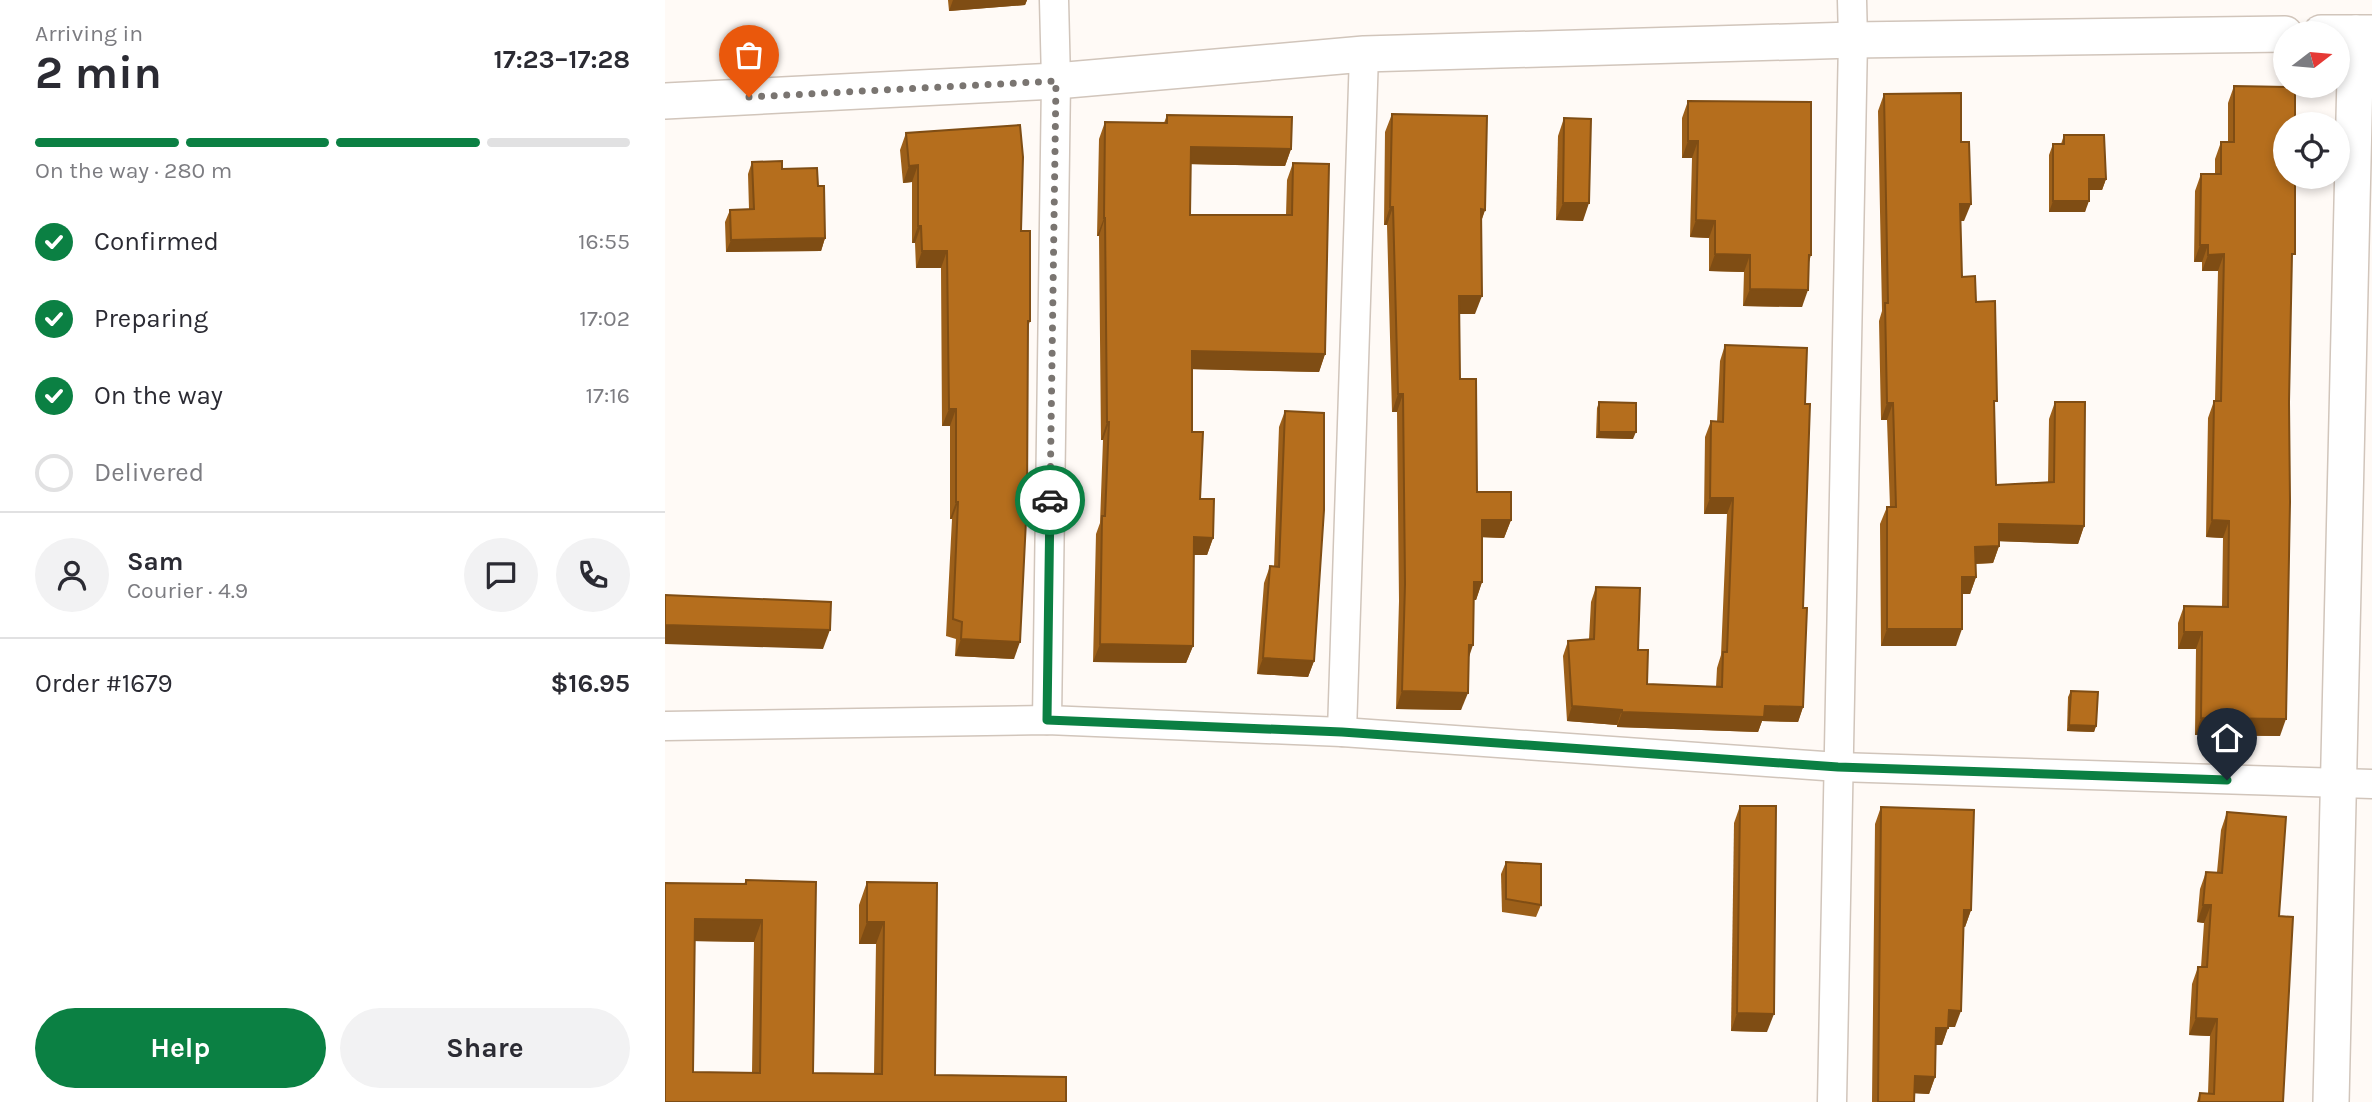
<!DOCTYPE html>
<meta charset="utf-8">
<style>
:root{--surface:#fff;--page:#f2f2f3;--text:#2b2b33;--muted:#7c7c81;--line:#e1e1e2;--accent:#0b8043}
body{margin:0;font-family:Karla,sans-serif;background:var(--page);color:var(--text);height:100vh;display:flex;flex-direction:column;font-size:26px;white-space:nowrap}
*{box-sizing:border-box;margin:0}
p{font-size:23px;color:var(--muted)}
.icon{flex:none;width:38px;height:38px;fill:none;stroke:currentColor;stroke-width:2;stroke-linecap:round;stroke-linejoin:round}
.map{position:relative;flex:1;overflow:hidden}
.side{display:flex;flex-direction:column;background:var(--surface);width:665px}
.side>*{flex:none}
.needle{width:46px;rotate:74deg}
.tools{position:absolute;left:1608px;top:21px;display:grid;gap:14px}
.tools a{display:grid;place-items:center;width:77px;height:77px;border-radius:50%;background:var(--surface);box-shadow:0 4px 10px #0003;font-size:35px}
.pin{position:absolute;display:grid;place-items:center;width:60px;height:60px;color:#fff;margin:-72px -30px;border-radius:50% 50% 50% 0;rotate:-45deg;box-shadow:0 0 7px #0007}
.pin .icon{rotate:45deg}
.courier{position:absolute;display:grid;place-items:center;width:70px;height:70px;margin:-35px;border:5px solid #0b8043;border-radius:50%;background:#fff;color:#222;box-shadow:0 2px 9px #0007}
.head em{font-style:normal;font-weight:700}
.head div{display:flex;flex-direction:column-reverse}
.head{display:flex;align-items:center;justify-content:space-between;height:119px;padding:0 35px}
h1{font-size:46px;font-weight:700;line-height:52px}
.bar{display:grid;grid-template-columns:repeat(4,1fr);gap:10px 7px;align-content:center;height:84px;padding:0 35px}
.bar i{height:9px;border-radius:5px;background:var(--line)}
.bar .selected{background:var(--accent)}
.bar p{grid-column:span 4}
.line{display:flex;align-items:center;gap:18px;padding:0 35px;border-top:2px solid var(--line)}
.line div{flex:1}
.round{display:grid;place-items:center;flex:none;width:74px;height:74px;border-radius:37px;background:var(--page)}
ol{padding:0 35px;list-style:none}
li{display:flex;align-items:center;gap:21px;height:77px}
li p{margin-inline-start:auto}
li .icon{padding:7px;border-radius:50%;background:var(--accent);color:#fff;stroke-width:4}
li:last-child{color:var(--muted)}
li i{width:38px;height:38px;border:4px solid var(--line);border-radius:50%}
.primary-button{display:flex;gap:14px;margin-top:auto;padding:14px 35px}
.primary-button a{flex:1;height:80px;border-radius:42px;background:var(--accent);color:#fff;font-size:28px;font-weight:700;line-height:80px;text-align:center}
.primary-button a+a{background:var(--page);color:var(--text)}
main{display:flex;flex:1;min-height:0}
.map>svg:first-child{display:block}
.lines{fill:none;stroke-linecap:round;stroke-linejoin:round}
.minor-casing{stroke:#d1c5bb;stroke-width:31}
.tertiary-casing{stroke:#d1c5bb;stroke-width:38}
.minor{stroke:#fff;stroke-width:28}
.tertiary{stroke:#fff;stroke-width:35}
.wall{fill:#9c5f19;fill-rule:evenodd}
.shaded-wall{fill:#7f4d14}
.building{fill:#b56e1d;stroke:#7f4d14;stroke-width:2;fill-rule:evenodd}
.done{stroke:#7a7571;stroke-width:7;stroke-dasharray:0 12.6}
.route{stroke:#0b8043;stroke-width:9}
</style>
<main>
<section class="side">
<div class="head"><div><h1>2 min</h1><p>Arriving in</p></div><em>17:23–17:28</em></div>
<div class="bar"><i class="selected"></i><i class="selected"></i><i class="selected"></i><i></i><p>On the way · 280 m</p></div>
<ol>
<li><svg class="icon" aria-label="check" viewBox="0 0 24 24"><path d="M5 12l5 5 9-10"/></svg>Confirmed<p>16:55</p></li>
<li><svg class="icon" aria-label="check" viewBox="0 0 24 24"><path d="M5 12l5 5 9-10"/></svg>Preparing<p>17:02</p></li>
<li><svg class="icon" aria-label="check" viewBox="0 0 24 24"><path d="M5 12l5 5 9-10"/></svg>On the way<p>17:16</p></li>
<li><i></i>Delivered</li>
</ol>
<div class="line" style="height:126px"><a class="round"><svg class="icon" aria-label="person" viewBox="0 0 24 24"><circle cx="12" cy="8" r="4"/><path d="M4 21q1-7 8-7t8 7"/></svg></a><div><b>Sam</b><p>Courier · 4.9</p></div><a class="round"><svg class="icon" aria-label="chat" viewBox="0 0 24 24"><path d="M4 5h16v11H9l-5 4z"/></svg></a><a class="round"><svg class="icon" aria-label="phone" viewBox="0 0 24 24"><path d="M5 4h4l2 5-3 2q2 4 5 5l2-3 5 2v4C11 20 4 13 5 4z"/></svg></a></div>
<div class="line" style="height:91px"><div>Order #1679</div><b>$16.95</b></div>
<div class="primary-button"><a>Help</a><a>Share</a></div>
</section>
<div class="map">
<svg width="1707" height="1102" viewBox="0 0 1707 1102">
<rect width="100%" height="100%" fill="#fffaf6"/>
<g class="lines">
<defs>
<g id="minor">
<polyline points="382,720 391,81 389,0"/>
<polyline points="0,726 382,720 677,732 1173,767 1707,784"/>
<polyline points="677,732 699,54"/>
<polyline points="1167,1102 1188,40 1187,0"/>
</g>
<g id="tertiary">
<polyline points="1656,33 1707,33"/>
<polyline points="0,101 391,81 699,54 1188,40 1620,34"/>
<polyline points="1666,1102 1691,33"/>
</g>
</defs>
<use href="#minor" class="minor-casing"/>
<use href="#tertiary" class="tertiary-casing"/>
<use href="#minor" class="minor"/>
<use href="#tertiary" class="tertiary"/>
</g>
<g class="wall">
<polygon points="283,0 362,0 360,5 284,11"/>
<polygon points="1569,86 1627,262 1615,736 1530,735 1531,649 1513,649 1513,623 1519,606 1557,607 1558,538 1541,537 1543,418 1549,401 1550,401 1553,271 1537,271 1537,262 1529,262 1530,191 1536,174 1550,174 1550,159 1556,142 1563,142 1563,103"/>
<polygon points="1219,94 1296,142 1299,221 1295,221 1297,277 1311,302 1329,409 1331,485 1383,483 1384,419 1390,402 1419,526 1413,544 1334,541 1334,546 1328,563 1311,564 1311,577 1305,594 1297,594 1291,646 1216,646 1215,524 1222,507 1225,507 1222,420 1216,420 1214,321 1217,311 1213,111"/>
<polygon points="1023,101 1146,255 1144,262 1137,307 1078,306 1079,272 1044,271 1044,238 1025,237 1027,158 1017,158 1017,118"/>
<polygon points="727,114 820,210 816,222 810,314 794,314 795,379 812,492 846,520 839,538 817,537 817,582 811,600 809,600 803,659 796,710 731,709 734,601 732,412 727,412 722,225 719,225 720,132"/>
<polygon points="502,115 626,149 620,166 525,164 525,215 621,215 622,180 628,163 660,354 654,372 527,369 527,432 535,499 548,538 542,555 529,555 528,646 521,663 428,662 431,534 435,523 438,440 436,440 434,236 432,236 434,139 440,122 499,123"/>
<polygon points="899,118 918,221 891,220 893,136"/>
<polygon points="241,133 356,231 365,321 363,327 349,659 290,656 291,639 281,636 287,519 285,519 285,426 277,426 276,268 251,268 250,243 247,243 247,182 238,183 235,150"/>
<polygon points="1399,135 1441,179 1437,190 1424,190 1420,212 1384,212 1384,155 1388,144 1396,144"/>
<polygon points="87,162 117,169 153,186 160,238 156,251 61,252 60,222 65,210 84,209 83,174"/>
<polygon points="1060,345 1140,404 1138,707 1133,722 1097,721 1093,732 952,727 952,725 902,721 898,656 903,641 924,639 926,602 931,587 973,650 982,684 1051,687 1052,668 1056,655 1062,514 1039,514 1040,437 1046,421 1052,422 1055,361"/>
<polygon points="934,402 968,439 931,438 932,408"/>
<polygon points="620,411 649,661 643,677 592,674 599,583 605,566 609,567 614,427"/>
<polygon points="1406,691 1431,726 1429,732 1402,731 1403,697"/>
<polygon points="1075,806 1102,1032 1066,1031 1069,823"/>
<polygon points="1216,807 1306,910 1300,927 1299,927 1290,1027 1283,1027 1277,1045 1271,1045 1270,1077 1264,1094 1249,1093 1249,1102 1207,1102 1210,824"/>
<polygon points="1562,812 1614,916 1618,1102 1532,1102 1535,1093 1543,1093 1545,1036 1524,1035 1527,984 1533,967 1536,967 1539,923 1532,922 1535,889 1541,872 1552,872 1556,830"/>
<polygon points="841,862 876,905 871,917 837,912 836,874"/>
<path d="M81,880L151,882L148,1073L209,1074L211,944H194V905L202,882L272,883L270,1075L0,1102V883L79,884ZM30,941L89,942L87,1073L28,1072Z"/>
</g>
<g class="shaded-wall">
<polygon points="288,0 362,0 360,5 284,11"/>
<polygon points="1023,141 1033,141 1027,158 1017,158"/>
<polygon points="526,147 626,149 620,166 519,164"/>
<polygon points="253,165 247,182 238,183 244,166"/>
<polygon points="1424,179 1441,179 1437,190 1420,190"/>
<polygon points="1388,201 1424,201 1420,212 1384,212"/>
<polygon points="898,203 924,203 918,221 891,220"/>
<polygon points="1295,204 1306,204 1299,221 1289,221"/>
<polygon points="725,207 728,207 722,225 719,225"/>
<polygon points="816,209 820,210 814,227"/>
<polygon points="439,218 440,218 434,236 432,236"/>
<polygon points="1031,220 1050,221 1044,238 1025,237"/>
<polygon points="253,226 256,226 250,243 247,243"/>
<polygon points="160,238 156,251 61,252 66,240"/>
<polygon points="1535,245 1543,245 1537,262 1529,262"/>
<polygon points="257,251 282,251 276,268 251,268"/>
<polygon points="1050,254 1085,255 1079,272 1044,271"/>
<polygon points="1559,254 1553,271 1537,271 1543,255"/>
<polygon points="1085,289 1143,290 1137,307 1078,306"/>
<polygon points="794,296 817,296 810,314 787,314"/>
<polygon points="527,351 660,354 654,372 521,369"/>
<polygon points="733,394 738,394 732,412 727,412"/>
<polygon points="1222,403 1228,403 1222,420 1216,420"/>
<polygon points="284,409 291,409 285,426 277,426"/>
<polygon points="442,422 444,422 438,440 436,440"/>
<polygon points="934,432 971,432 968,439 931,438"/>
<polygon points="1045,498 1068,498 1062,514 1039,514"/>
<polygon points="291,502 293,502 287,519 285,519"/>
<polygon points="817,520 846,520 839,538 811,537"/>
<polygon points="1547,520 1564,521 1558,538 1541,537"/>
<polygon points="1334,524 1419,526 1413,544 1328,541"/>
<polygon points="529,537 548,538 542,555 523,555"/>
<polygon points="1334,546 1328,563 1304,564 1310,547"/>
<polygon points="1297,577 1311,577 1305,594 1291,594"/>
<polygon points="809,582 817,582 811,600 803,600"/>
<polygon points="0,625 165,630 158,649 0,644"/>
<polygon points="1222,629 1297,629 1291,646 1216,646"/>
<polygon points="1519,632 1537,632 1531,649 1513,649"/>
<polygon points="296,639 355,642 349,659 290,656"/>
<polygon points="435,644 528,646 521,663 428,662"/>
<polygon points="804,645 808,645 802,663"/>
<polygon points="598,658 649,661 643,677 592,674"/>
<polygon points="737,691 803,693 796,710 731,709"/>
<polygon points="907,706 957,710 952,725 902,721"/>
<polygon points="1100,706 1138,707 1133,722 1097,721 1093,732 952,727 957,712"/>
<polygon points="1536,718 1621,719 1615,736 1530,735"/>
<polygon points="1404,725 1431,726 1429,732 1402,731"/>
<polygon points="1538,905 1546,905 1539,923 1532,922"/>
<polygon points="1299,910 1306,910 1300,927 1293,927"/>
<polygon points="30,919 97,920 89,942 22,941"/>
<polygon points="202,922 219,922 211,944 194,944"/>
<polygon points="1284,1010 1296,1011 1290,1027 1278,1027"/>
<polygon points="1072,1013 1109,1014 1102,1032 1066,1031"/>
<polygon points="1531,1018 1552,1019 1545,1036 1524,1035"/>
<polygon points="1271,1028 1283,1028 1277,1045 1265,1045"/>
<polygon points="1250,1076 1270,1077 1264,1094 1244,1093"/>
</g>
<g class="building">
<polygon points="1569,86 1630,87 1630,124 1620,124 1620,177 1630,177 1630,254 1627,254 1624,402 1625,502 1621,719 1536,718 1537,632 1519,632 1519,606 1563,607 1564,521 1547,520 1549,401 1556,401 1559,254 1543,255 1543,245 1535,245 1536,174 1556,174 1556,142 1569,142"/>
<polygon points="1296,93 1296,142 1304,142 1306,204 1295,204 1297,277 1310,276 1311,302 1330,301 1332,401 1329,401 1331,485 1389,482 1390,402 1420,402 1419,526 1334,524 1334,546 1310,547 1311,577 1297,577 1297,629 1222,629 1222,507 1231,507 1228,403 1222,403 1220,303 1223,303 1219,94"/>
<polygon points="1023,101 1146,102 1146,255 1144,255 1143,290 1085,289 1085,255 1050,254 1050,221 1031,220 1033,141 1023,141"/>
<polygon points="727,114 822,116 820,210 816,209 817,296 794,296 795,379 811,379 812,492 846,492 846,520 817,520 817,582 809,582 808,645 804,645 803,693 737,691 740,584 738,394 733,394 728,207 725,207"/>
<polygon points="502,115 627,117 626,149 526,147 525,215 627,215 628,163 664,164 660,354 527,351 527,432 538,432 535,499 549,499 548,538 529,537 528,646 435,644 437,516 440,516 444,422 442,422 440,218 439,218 440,122 502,123"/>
<polygon points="899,118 926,119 924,203 898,203"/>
<polygon points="355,125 358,157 356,231 365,231 365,321 363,321 362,500 355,642 296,639 297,622 288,619 293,502 291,502 291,409 284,409 282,251 257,251 256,226 253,226 253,165 244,166 241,133"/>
<polygon points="1399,135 1439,135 1441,179 1424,179 1424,201 1388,201 1388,144 1399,144"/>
<polygon points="117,161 117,169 152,168 153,186 159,186 160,238 66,240 65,210 89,209 87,162"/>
<polygon points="1060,345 1142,348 1140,404 1145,404 1138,608 1142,608 1138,707 1100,706 1099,717 957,712 957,710 907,706 903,641 929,639 931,587 975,588 973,650 983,650 982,684 1057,687 1058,652 1062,652 1068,498 1045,498 1046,421 1058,422"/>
<polygon points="934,402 971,403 971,432 934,432"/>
<polygon points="620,411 659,413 659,510 649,661 598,658 605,566 614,567"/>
<polygon points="0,595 166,602 165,630 0,625"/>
<polygon points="1406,691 1433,692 1431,726 1404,725"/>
<polygon points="1075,806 1111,806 1109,1014 1072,1013"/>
<polygon points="1216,807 1309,810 1306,910 1299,910 1296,1011 1284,1010 1283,1028 1271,1028 1270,1077 1250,1076 1249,1102 1213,1102"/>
<polygon points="1562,812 1621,817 1614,916 1628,917 1618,1102 1534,1102 1535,1093 1549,1094 1552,1019 1531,1018 1533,967 1542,967 1546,905 1538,905 1541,872 1557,873"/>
<polygon points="841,862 876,864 876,905 841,899"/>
<path d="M81,880L151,882L148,1073L217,1074L219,922H202V882L272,883L270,1075L401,1077V1102H0V883L81,884ZM30,919L97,920L95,1073L28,1072Z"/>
</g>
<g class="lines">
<polyline class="done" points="84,97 391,81 385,500"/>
<polyline class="route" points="385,500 382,720 677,732 1173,767 1562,780"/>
</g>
</svg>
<div class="tools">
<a><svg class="needle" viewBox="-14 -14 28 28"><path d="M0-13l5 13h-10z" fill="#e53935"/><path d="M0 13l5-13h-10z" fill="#7c7c81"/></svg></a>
<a><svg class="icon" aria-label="locate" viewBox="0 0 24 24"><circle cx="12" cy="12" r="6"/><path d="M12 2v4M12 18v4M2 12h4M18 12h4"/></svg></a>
</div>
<div class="pin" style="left:84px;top:97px;background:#ea580c"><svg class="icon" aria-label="bag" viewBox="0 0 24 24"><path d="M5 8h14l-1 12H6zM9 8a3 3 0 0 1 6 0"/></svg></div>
<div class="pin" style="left:1562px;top:780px;background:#1f2937"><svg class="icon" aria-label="home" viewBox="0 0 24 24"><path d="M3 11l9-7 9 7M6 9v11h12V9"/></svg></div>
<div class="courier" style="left:385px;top:500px"><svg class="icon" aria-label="car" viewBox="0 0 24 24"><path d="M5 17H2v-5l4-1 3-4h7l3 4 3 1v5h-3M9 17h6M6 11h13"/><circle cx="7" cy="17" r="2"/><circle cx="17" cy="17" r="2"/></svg></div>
</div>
</main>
